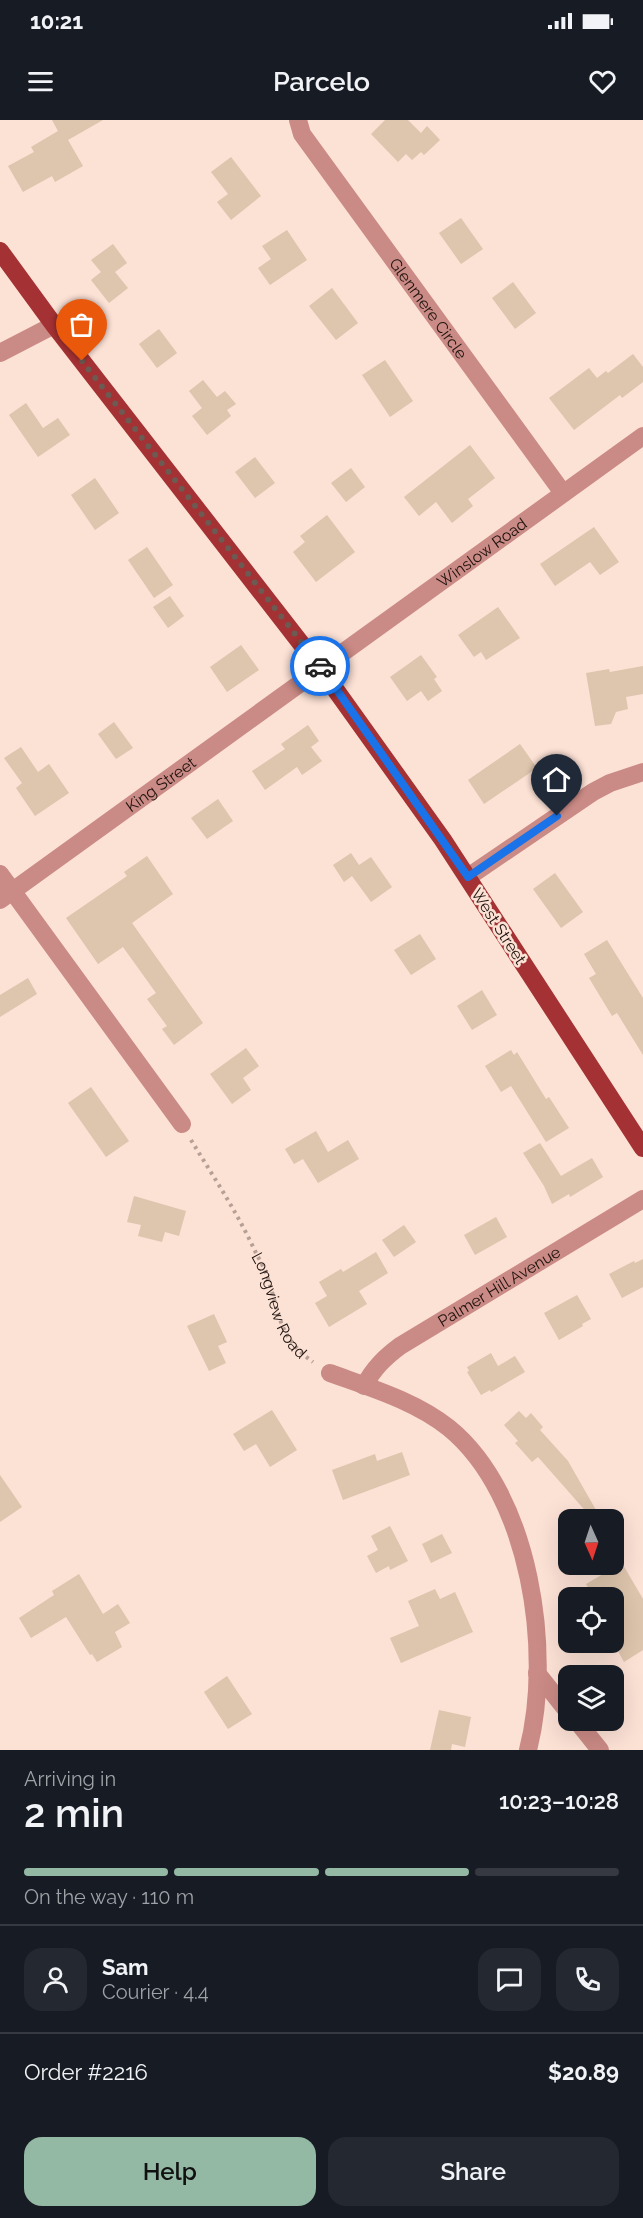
<!DOCTYPE html>
<meta charset="utf-8">
<style>
:root{--surface:#171b24;--page:#242831;--text:#f1f3f6;--muted:#9ea1a6;--line:#363941;--accent:#93b8a3}
body{margin:0;font-family:Raleway,sans-serif;background:var(--page);color:var(--text);height:100vh;display:flex;flex-direction:column;font-size:22px;white-space:nowrap}
*{box-sizing:border-box;margin:0}
p{font-size:20px;color:var(--muted)}
.icon{flex:none;width:33px;height:33px;fill:none;stroke:currentColor;stroke-width:2;stroke-linecap:round;stroke-linejoin:round}
.map{position:relative;height:1630px;overflow:hidden}
.drawer{display:flex;flex-direction:column;background:var(--surface);flex:1}
.drawer>*{flex:none}
.needle{width:39px;rotate:177deg}
.controls{position:absolute;left:558px;top:1389px;display:grid;gap:12px}
.controls a{display:grid;place-items:center;width:66px;height:66px;border-radius:12px;background:var(--surface);box-shadow:0 6px 24px #0002;font-size:30px}
.pin{position:absolute;display:grid;place-items:center;width:51px;height:51px;color:#fff;margin:-62px -26px;border-radius:50% 50% 50% 0;rotate:-45deg;box-shadow:0 0 6px #0007}
.pin .icon{rotate:45deg}
.courier{position:absolute;display:grid;place-items:center;width:60px;height:60px;margin:-30px;border:4px solid #1a73e8;border-radius:50%;background:#fff;color:#222;box-shadow:0 2px 8px #0007}
.headline em{font-style:normal;font-weight:600}
.headline div{display:flex;flex-direction:column-reverse}
.headline{display:flex;align-items:center;justify-content:space-between;height:102px;padding:0 24px}
h1{font-size:39px;font-weight:600;line-height:45px}
.bar{display:grid;grid-template-columns:repeat(4,1fr);gap:9px 6px;align-content:center;height:72px;padding:0 24px}
.bar i{height:8px;border-radius:4px;background:var(--line)}
.bar .on{background:var(--accent)}
.bar p{grid-column:span 4}
.line{display:flex;align-items:center;gap:15px;padding:0 24px;border-top:2px solid var(--line)}
.line div{flex:1}
.round{display:grid;place-items:center;flex:none;width:63px;height:63px;border-radius:18px;background:var(--page)}
.cta{display:flex;gap:12px;margin-top:auto;padding:12px 24px}
.cta a{flex:1;height:69px;border-radius:18px;background:var(--accent);color:#111;font-size:24px;font-weight:600;line-height:69px;text-align:center}
.cta a+a{background:var(--page);color:var(--text)}
.status{display:flex;justify-content:space-between;align-items:center;height:42px;padding:0 30px;background:var(--surface);direction:ltr}
.status svg{height:16px;fill:currentColor}
header{display:flex;justify-content:space-between;align-items:center;height:78px;padding:0 24px;background:var(--surface);font-size:27px;font-weight:600}
.map>svg:first-child{display:block}
.building{fill:#dec5ad}
.lines{fill:none;stroke-linecap:round;stroke-linejoin:round}
.path{stroke:#b6a096;stroke-width:4;stroke-dasharray:3 4.5;stroke-linecap:butt}
.minor{stroke:#ca8a85;stroke-width:18}
.major{stroke:#a43133;stroke-width:18}
.done{stroke:#6c5a53;stroke-width:6;stroke-dasharray:0 10.8}
.route{stroke:#1a73e8;stroke-width:8}
.labels{text-anchor:middle;stroke-width:5;stroke-linejoin:round;paint-order:stroke}
.street-label{font-size:16px;fill:#1e120d;stroke:#fce1d5}
</style>
<div class="status"><b>10:21</b><svg viewBox="0 0 49 12"><path d="M0 12V9h3v3zM5 12V6h3v6zM10 12V3h3v9zM15 12V0h3v12zM26 1h20v11H26zM47 4h2v5h-2z"/></svg></div>
<header><svg class="icon" aria-label="menu" viewBox="0 0 24 24"><path d="M4 6h16M4 12h16M4 18h16"/></svg>Parcelo<svg class="icon" aria-label="heart" viewBox="0 0 24 24"><path d="M12 20l-8-8c-3-5 5-10 8-4 3-6 11-1 8 4z"/></svg></header>
<div class="map">
<svg width="643" height="1630" viewBox="0 0 643 1630">
<rect width="100%" height="100%" fill="#fce1d5"/>
<g class="building">
<polygon points="52,0 103,0 68,20 83,46 55,62 52,56 23,72 8,46 34,32 31,27 58,11"/>
<polygon points="385,0 408,0 421,13 427,6 440,20 424,35 421,32 412,40 406,34 398,42 371,14"/>
<polygon points="231,37 261,76 231,100 217,82 228,74 211,52"/>
<polygon points="461,98 483,129 461,144 439,113"/>
<polygon points="287,110 307,140 270,165 258,148 271,139 262,126"/>
<polygon points="113,124 127,143 115,152 128,168 109,183 91,160 101,152 91,140"/>
<polygon points="513,162 536,193 515,209 492,178"/>
<polygon points="332,168 358,203 336,220 309,186"/>
<polygon points="159,209 177,233 157,248 139,224"/>
<polygon points="633,234 643,247 643,262 622,278 620,275 574,310 549,278 589,248 597,258 606,251 608,253"/>
<polygon points="385,240 413,281 390,297 362,255"/>
<polygon points="203,260 217,277 225,271 236,284 227,290 231,296 207,315 192,296 202,288 189,271"/>
<polygon points="26,283 43,308 58,298 70,315 38,337 9,295"/>
<polygon points="470,325 495,358 468,379 473,386 452,403 436,382 419,396 404,377"/>
<polygon points="255,337 275,363 255,378 235,352"/>
<polygon points="351,348 365,367 346,382 331,363"/>
<polygon points="95,358 119,393 95,410 71,375"/>
<polygon points="327,395 355,432 316,462 293,432 305,422 300,416"/>
<polygon points="594,407 619,442 600,455 590,442 555,466 540,444"/>
<polygon points="147,427 173,465 154,478 128,440"/>
<polygon points="170,476 184,496 168,508 153,487"/>
<polygon points="498,487 520,518 486,540 481,532 474,537 458,515"/>
<polygon points="241,525 259,550 227,572 210,547"/>
<polygon points="421,535 437,557 434,559 442,571 428,581 421,571 407,581 390,557"/>
<polygon points="643,546 643,574 626,577 628,589 616,592 611,604 595,606 586,553 609,549 610,552"/>
<polygon points="114,602 133,628 116,639 98,614"/>
<polygon points="308,605 319,621 311,627 322,641 302,655 297,647 265,670 252,651 285,629 281,624"/>
<polygon points="520,624 537,648 484,684 468,660"/>
<polygon points="21,627 38,652 49,644 69,673 35,696 16,668 22,663 4,638"/>
<polygon points="218,679 233,701 207,719 191,698"/>
<polygon points="351,733 359,745 371,737 392,767 371,782 352,756 344,762 333,745"/>
<polygon points="147,736 173,774 132,803 203,903 174,925 162,909 167,906 147,879 156,873 123,827 98,844 66,798 127,756 124,752"/>
<polygon points="555,753 583,792 561,808 533,769"/>
<polygon points="420,814 436,839 411,855 394,830"/>
<polygon points="607,820 643,878 643,935 617,893 612,896 589,858 596,854 584,834"/>
<polygon points="28,858 37,874 0,897 0,875"/>
<polygon points="482,870 497,895 472,910 457,886"/>
<polygon points="246,928 259,946 243,958 251,970 232,984 210,954"/>
<polygon points="511,930 514,935 517,932 546,979 549,977 569,1008 546,1022 511,966 501,972 485,946"/>
<polygon points="91,967 129,1021 106,1037 68,983"/>
<polygon points="316,1011 328,1032 348,1020 359,1039 318,1063 303,1039 294,1044 285,1029"/>
<polygon points="540,1023 561,1056 592,1038 603,1057 570,1077 569,1074 552,1084 544,1066 523,1033"/>
<polygon points="134,1076 186,1091 179,1116 165,1112 162,1122 138,1116 141,1105 127,1102"/>
<polygon points="496,1097 507,1117 475,1135 464,1115"/>
<polygon points="404,1105 416,1122 394,1137 382,1120"/>
<polygon points="376,1132 388,1153 359,1171 367,1184 329,1207 315,1183 327,1176 319,1162 341,1149 343,1152"/>
<polygon points="643,1139 643,1167 622,1178 609,1154 634,1141 635,1143"/>
<polygon points="577,1175 591,1199 582,1204 583,1206 559,1220 544,1193"/>
<polygon points="214,1194 227,1222 218,1226 226,1243 209,1251 187,1206"/>
<polygon points="491,1233 498,1246 515,1236 525,1252 491,1272 490,1270 481,1275 467,1252 469,1251 467,1247"/>
<polygon points="272,1290 297,1330 270,1347 256,1324 244,1331 233,1314"/>
<polygon points="519,1291 526,1298 531,1293 543,1307 540,1310 568,1341 596,1390 589,1395 538,1337 532,1342 515,1323 518,1321 504,1305"/>
<polygon points="402,1332 410,1355 343,1380 332,1350 375,1334 377,1341"/>
<polygon points="0,1355 22,1387 0,1402"/>
<polygon points="390,1406 408,1441 390,1450 389,1446 376,1453 367,1436 378,1430 371,1416"/>
<polygon points="442,1414 452,1433 431,1443 422,1424"/>
<polygon points="622,1443 643,1479 643,1530 624,1542 614,1524 614,1478 594,1478 586,1464"/>
<polygon points="79,1454 103,1494 118,1484 130,1503 115,1512 122,1527 97,1542 92,1534 90,1535 66,1497 31,1518 19,1498 54,1475 52,1471"/>
<polygon points="435,1469 440,1479 455,1472 473,1512 401,1543 390,1518 419,1506 408,1481"/>
<polygon points="227,1556 252,1594 228,1609 204,1572"/>
<polygon points="439,1590 471,1597 465,1627 452,1624 451,1630 430,1630"/>
</g>
<g class="lines">
<path class="path" id="s1" d="M191,1020C213,1056 237,1092 255,1131C259,1139 264,1147 267,1156C280,1193 277,1216 313,1242"/>
<g class="minor">
<path id="s2" d="M298,0L302,14L563,373"/>
<polyline points="0,233 54,205"/>
<polyline points="0,754 182,1004"/>
<polyline points="468,757 593,672 610,663 643,652"/>
<path id="s3" d="M0,780L643,316"/>
<path d="M330,1253C371,1268 415,1281 449,1308C531,1375 553,1533 528,1630"/>
<path id="s4" d="M364,1266C374,1248 384,1238 400,1226L643,1079"/>
<polyline points="537,1553 568,1592"/>
<polyline points="576,1600 600,1630"/>
</g>
<polyline class="major" points="0,131 54,205 320,548 443,720 643,1028"/>
</g>
<g class="lines">
<polyline class="done" points="82,241 320,546"/>
<polyline class="route" points="320,546 468,757 557,696"/>
</g>
<g class="labels">
<g class="street-label">
<text dy="6" stroke="none"><textPath href="#s2" startOffset="230">Glenmere Circle</textPath></text>
<text dy="6" stroke="none"><textPath href="#s3" startOffset="594">Winslow Road</textPath></text>
<text dy="6" stroke="none"><textPath href="#s3" startOffset="198">King Street</textPath></text>
<text transform="translate(499 806) rotate(57)" y="6">West Street</text>
<text dy="6" stroke="none"><textPath href="#s4" startOffset="170">Palmer Hill Avenue</textPath></text>
<text dy="6" stroke="none"><textPath href="#s1" startOffset="188">Longview Road</textPath></text>
</g>
</g>
</svg>
<div class="controls">
<a><svg class="needle" viewBox="-14 -14 28 28"><path d="M0-13l5 13h-10z" fill="#e53935"/><path d="M0 13l5-13h-10z" fill="#9ea1a6"/></svg></a>
<a><svg class="icon" aria-label="locate" viewBox="0 0 24 24"><circle cx="12" cy="12" r="6"/><path d="M12 2v4M12 18v4M2 12h4M18 12h4"/></svg></a>
<a><svg class="icon" aria-label="layers" viewBox="0 0 24 24"><path d="M12 4l9 5-9 5-9-5zM3 14l9 5 9-5"/></svg></a>
</div>
<div class="pin" style="left:82px;top:241px;background:#ea580c"><svg class="icon" aria-label="bag" viewBox="0 0 24 24"><path d="M5 8h14l-1 12H6zM9 8a3 3 0 0 1 6 0"/></svg></div>
<div class="pin" style="left:557px;top:696px;background:#1f2937"><svg class="icon" aria-label="home" viewBox="0 0 24 24"><path d="M3 11l9-7 9 7M6 9v11h12V9"/></svg></div>
<div class="courier" style="left:320px;top:546px"><svg class="icon" aria-label="car" viewBox="0 0 24 24"><path d="M5 17H2v-5l4-1 3-4h7l3 4 3 1v5h-3M9 17h6M6 11h13"/><circle cx="7" cy="17" r="2"/><circle cx="17" cy="17" r="2"/></svg></div>
</div>
<section class="drawer">
<div class="headline"><div><h1>2 min</h1><p>Arriving in</p></div><em>10:23–10:28</em></div>
<div class="bar"><i class="on"></i><i class="on"></i><i class="on"></i><i></i><p>On the way · 110 m</p></div>
<div class="line" style="height:108px"><a class="round"><svg class="icon" aria-label="person" viewBox="0 0 24 24"><circle cx="12" cy="8" r="4"/><path d="M4 21q1-7 8-7t8 7"/></svg></a><div><b>Sam</b><p>Courier · 4.4</p></div><a class="round"><svg class="icon" aria-label="chat" viewBox="0 0 24 24"><path d="M4 5h16v11H9l-5 4z"/></svg></a><a class="round"><svg class="icon" aria-label="phone" viewBox="0 0 24 24"><path d="M5 4h4l2 5-3 2q2 4 5 5l2-3 5 2v4C11 20 4 13 5 4z"/></svg></a></div>
<div class="line" style="height:78px"><div>Order #2216</div><b>$20.89</b></div>
<div class="cta"><a>Help</a><a>Share</a></div>
</section>
